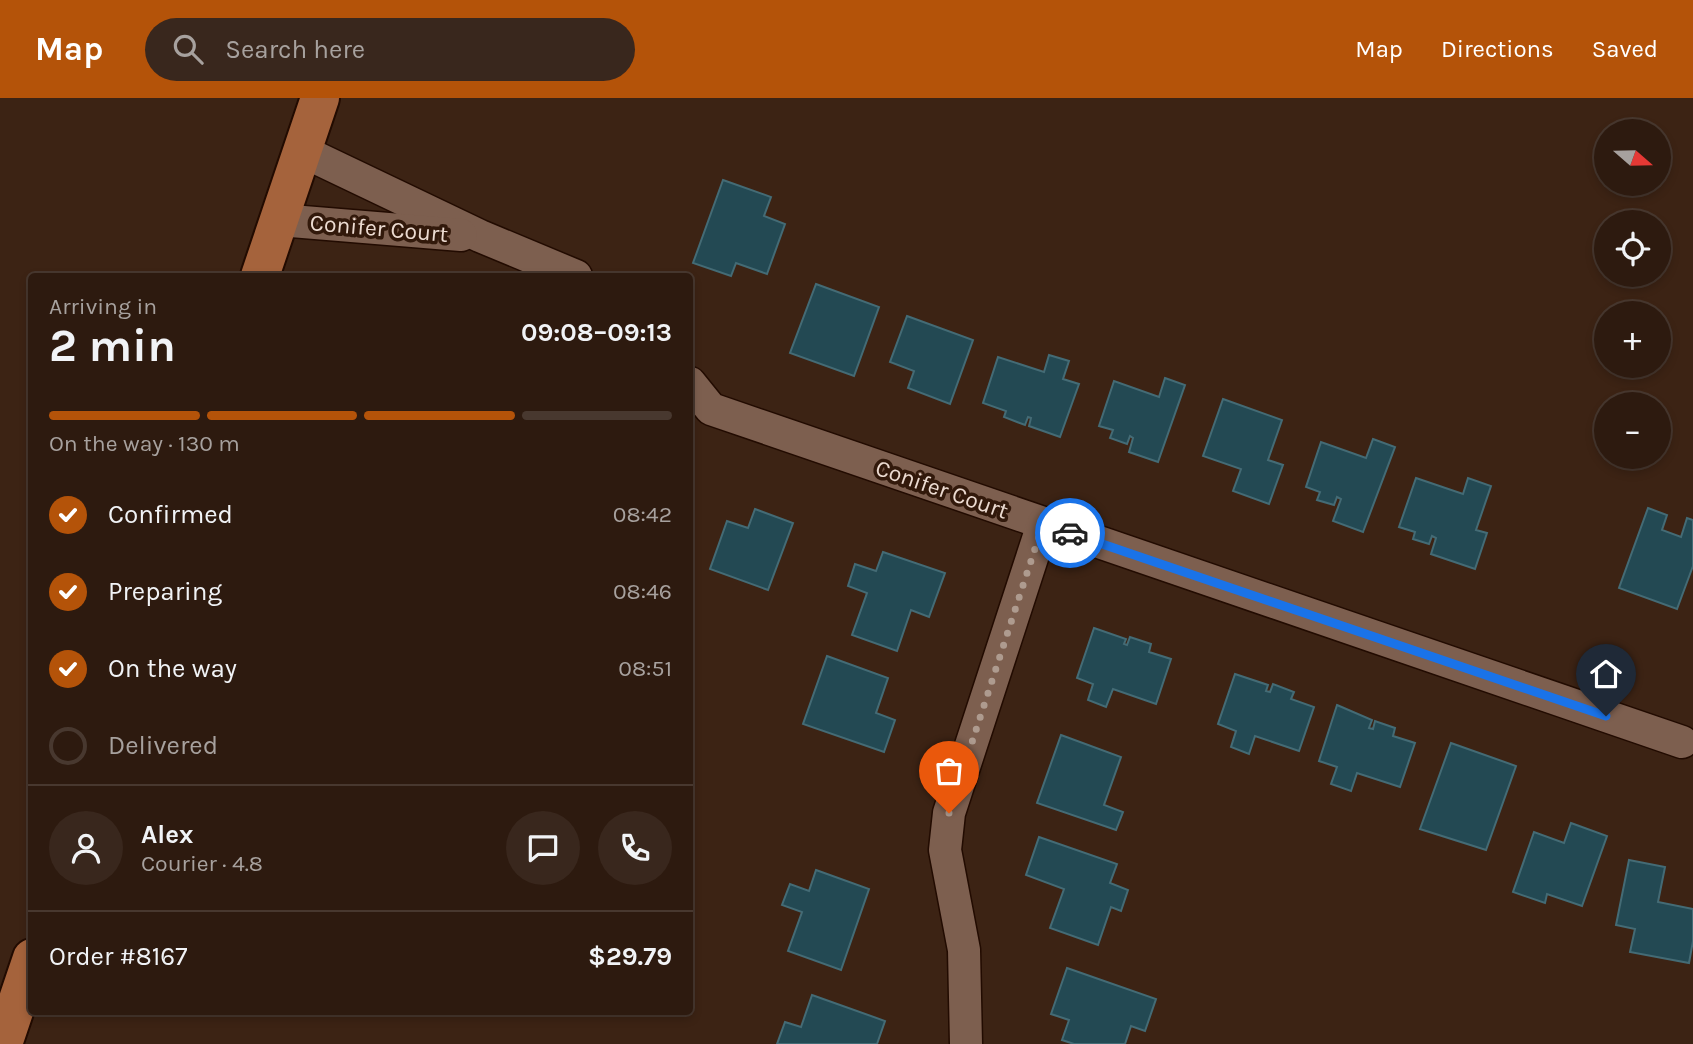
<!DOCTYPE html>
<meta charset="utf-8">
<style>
:root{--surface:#2d1a0f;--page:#39271d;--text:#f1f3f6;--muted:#a7a19e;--line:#48382f;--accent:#b45309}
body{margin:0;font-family:Karla,sans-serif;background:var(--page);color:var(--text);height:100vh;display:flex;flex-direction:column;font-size:26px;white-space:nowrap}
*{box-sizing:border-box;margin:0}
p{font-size:23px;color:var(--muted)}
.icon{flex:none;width:38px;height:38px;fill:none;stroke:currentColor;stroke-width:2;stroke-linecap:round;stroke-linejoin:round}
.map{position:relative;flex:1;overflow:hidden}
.sheet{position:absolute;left:28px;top:175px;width:665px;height:742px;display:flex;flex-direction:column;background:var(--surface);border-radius:7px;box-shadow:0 4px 10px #0003,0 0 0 2px var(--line)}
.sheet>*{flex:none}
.needle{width:46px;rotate:110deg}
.controls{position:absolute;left:1594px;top:21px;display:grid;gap:14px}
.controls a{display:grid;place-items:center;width:77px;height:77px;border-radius:50%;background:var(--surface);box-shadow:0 4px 10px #0003,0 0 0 2px var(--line);font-size:35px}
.pin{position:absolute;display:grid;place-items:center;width:60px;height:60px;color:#fff;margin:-72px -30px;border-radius:50% 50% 50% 0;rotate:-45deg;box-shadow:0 0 7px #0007}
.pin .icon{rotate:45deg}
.courier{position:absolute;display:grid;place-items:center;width:70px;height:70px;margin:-35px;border:5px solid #1a73e8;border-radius:50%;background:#fff;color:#222;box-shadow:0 2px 9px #0007}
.headline em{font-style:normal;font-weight:700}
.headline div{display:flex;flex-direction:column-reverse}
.headline{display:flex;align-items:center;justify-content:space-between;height:119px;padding:0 21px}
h1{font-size:46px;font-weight:700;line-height:52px}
.bar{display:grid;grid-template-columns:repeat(4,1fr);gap:10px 7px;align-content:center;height:84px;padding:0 21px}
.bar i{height:9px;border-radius:5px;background:var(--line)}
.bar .active{background:var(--accent)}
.bar p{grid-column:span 4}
.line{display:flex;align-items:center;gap:18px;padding:0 21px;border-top:2px solid var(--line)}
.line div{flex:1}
.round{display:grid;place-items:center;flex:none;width:74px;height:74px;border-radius:37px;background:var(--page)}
ol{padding:0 21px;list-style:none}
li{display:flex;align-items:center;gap:21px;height:77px}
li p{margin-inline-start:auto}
li .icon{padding:7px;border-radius:50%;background:var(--accent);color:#fff;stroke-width:4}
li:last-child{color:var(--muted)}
li i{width:38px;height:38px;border:4px solid var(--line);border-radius:50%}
header{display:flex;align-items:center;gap:42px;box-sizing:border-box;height:98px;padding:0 35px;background:var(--accent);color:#fff}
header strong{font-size:33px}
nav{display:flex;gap:38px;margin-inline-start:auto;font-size:24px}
.search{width:490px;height:63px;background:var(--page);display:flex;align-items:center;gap:18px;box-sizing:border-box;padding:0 24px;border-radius:38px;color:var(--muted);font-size:26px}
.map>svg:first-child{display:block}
.building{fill:#234953;stroke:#446b75;stroke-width:2}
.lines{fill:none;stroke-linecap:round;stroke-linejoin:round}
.minor-casing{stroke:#220b01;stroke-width:35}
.major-casing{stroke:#220b01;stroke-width:42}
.minor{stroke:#7d5f4f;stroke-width:32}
.major{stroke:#a5633c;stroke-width:38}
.done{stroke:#ae9b8f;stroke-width:7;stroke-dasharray:0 12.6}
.route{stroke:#1a73e8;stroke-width:9}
.labels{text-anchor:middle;stroke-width:7;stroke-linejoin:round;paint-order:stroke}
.street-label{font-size:23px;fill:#ecdbd1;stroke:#32190b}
</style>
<header>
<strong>Map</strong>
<div class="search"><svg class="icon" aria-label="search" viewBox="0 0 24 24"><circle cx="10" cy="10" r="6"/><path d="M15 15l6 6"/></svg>Search here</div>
<nav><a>Map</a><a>Directions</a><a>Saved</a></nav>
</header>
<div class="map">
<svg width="1693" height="946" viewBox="0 0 1693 946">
<rect width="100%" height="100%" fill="#3c2314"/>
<g class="building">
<polygon points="723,82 771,99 764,118 785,126 767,176 736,165 731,178 693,165"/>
<polygon points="816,186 879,209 854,278 790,255"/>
<polygon points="907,218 973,242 950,306 908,290 914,273 890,264"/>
<polygon points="1049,257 1069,263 1063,281 1079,286 1060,339 1029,328 1031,320 1028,319 1025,327 1004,319 1006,313 983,305 998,259 1044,274"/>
<polygon points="1165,280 1185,287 1158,364 1129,354 1133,340 1130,338 1127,346 1110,340 1113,332 1099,328 1114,283 1159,299"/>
<polygon points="1223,301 1282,322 1268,362 1283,367 1269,406 1233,393 1241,371 1203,358"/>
<polygon points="1373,341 1395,349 1363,434 1333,423 1341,401 1337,399 1334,407 1317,402 1320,394 1306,389 1321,344 1366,360"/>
<polygon points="1416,380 1463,396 1468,380 1491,388 1476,432 1487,435 1475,471 1431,456 1436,440 1432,438 1429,446 1413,441 1415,434 1399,429"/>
<polygon points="1648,410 1667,417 1662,432 1681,439 1687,420 1693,422 1693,468 1677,511 1619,490"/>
<polygon points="755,411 793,425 768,492 710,471 727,423 748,430"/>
<polygon points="883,454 945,475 929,519 911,512 897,553 852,537 867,495 848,488 855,466 876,473"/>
<polygon points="1094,530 1126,541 1124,546 1127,547 1130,539 1151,546 1149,554 1171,561 1156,606 1113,591 1106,609 1088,602 1093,586 1077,580"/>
<polygon points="827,558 888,580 876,615 895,622 884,654 803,626"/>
<polygon points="1235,576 1268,587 1266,593 1270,594 1273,586 1294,594 1291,601 1314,609 1299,653 1255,638 1249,656 1231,649 1236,633 1218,626"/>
<polygon points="1337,607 1372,622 1369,630 1373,631 1375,623 1395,630 1393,638 1415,645 1400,689 1357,675 1351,693 1331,686 1337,669 1319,663"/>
<polygon points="1061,637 1121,659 1104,707 1123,714 1116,732 1037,705"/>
<polygon points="1451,645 1516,668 1486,752 1420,731"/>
<polygon points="1571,725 1607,738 1582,808 1547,796 1545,805 1513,794 1534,734 1564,745"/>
<polygon points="1039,739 1117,766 1110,785 1128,792 1121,813 1111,809 1098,847 1050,830 1064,791 1026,777"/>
<polygon points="1629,762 1665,769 1658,804 1693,811 1693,843 1689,865 1630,854 1635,831 1616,827"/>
<polygon points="816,772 869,791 841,872 788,853 802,814 782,807 790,786 809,793"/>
<polygon points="1067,870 1156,901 1145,933 1131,928 1125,946 1074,946 1062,942 1069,922 1051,916"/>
<polygon points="812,897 885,923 877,946 777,946 785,924 801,929"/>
</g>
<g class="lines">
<defs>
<g id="minor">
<polyline points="302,53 480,138 576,178"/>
<polyline points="279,122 461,137"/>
<polyline points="690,285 711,311 1682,644"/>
<polyline points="966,946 964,852 945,752 949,715 1043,426"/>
</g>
<g id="major">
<polyline points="260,178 320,0"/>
<polyline points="3,946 32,860"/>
</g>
</defs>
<use href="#minor" class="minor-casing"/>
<use href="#major" class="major-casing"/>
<use href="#minor" class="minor"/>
<use href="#major" class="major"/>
</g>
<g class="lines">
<polyline class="done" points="949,715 1043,426 1070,435"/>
<polyline class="route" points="1070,435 1606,618"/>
</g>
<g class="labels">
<g class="street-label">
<text transform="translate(379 130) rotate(5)" y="8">Conifer Court</text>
<text transform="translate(942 391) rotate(19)" y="8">Conifer Court</text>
</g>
</g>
</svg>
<div class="controls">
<a><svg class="needle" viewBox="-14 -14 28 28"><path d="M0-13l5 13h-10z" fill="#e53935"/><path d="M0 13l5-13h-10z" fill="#a7a19e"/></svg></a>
<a><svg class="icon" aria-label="locate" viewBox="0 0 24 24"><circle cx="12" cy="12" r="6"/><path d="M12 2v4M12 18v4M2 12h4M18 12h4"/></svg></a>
<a>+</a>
<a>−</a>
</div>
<div class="pin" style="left:949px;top:715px;background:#ea580c"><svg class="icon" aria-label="bag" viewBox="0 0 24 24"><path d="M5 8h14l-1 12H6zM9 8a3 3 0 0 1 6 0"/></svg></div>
<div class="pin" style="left:1606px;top:618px;background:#1f2937"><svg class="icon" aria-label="home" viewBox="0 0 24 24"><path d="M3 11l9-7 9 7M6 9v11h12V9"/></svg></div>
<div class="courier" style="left:1070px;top:435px"><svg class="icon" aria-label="car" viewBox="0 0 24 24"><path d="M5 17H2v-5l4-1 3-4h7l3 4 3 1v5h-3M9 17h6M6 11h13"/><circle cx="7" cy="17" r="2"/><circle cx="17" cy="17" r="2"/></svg></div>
<section class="sheet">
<div class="headline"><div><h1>2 min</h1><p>Arriving in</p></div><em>09:08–09:13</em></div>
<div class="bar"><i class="active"></i><i class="active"></i><i class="active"></i><i></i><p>On the way · 130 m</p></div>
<ol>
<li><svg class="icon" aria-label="check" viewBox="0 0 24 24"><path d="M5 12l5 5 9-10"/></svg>Confirmed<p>08:42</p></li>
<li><svg class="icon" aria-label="check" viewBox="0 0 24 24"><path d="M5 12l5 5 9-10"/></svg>Preparing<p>08:46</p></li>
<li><svg class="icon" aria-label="check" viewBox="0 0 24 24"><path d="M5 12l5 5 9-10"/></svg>On the way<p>08:51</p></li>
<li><i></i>Delivered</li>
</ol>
<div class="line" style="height:126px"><a class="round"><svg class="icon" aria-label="person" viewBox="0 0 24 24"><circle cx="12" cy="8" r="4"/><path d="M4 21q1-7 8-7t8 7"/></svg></a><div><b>Alex</b><p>Courier · 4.8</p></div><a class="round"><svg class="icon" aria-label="chat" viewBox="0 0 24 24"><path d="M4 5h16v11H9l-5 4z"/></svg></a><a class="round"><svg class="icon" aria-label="phone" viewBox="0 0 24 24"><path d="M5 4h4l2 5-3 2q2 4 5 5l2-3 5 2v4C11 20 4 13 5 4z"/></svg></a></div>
<div class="line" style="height:91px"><div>Order #8167</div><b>$29.79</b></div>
</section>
</div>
